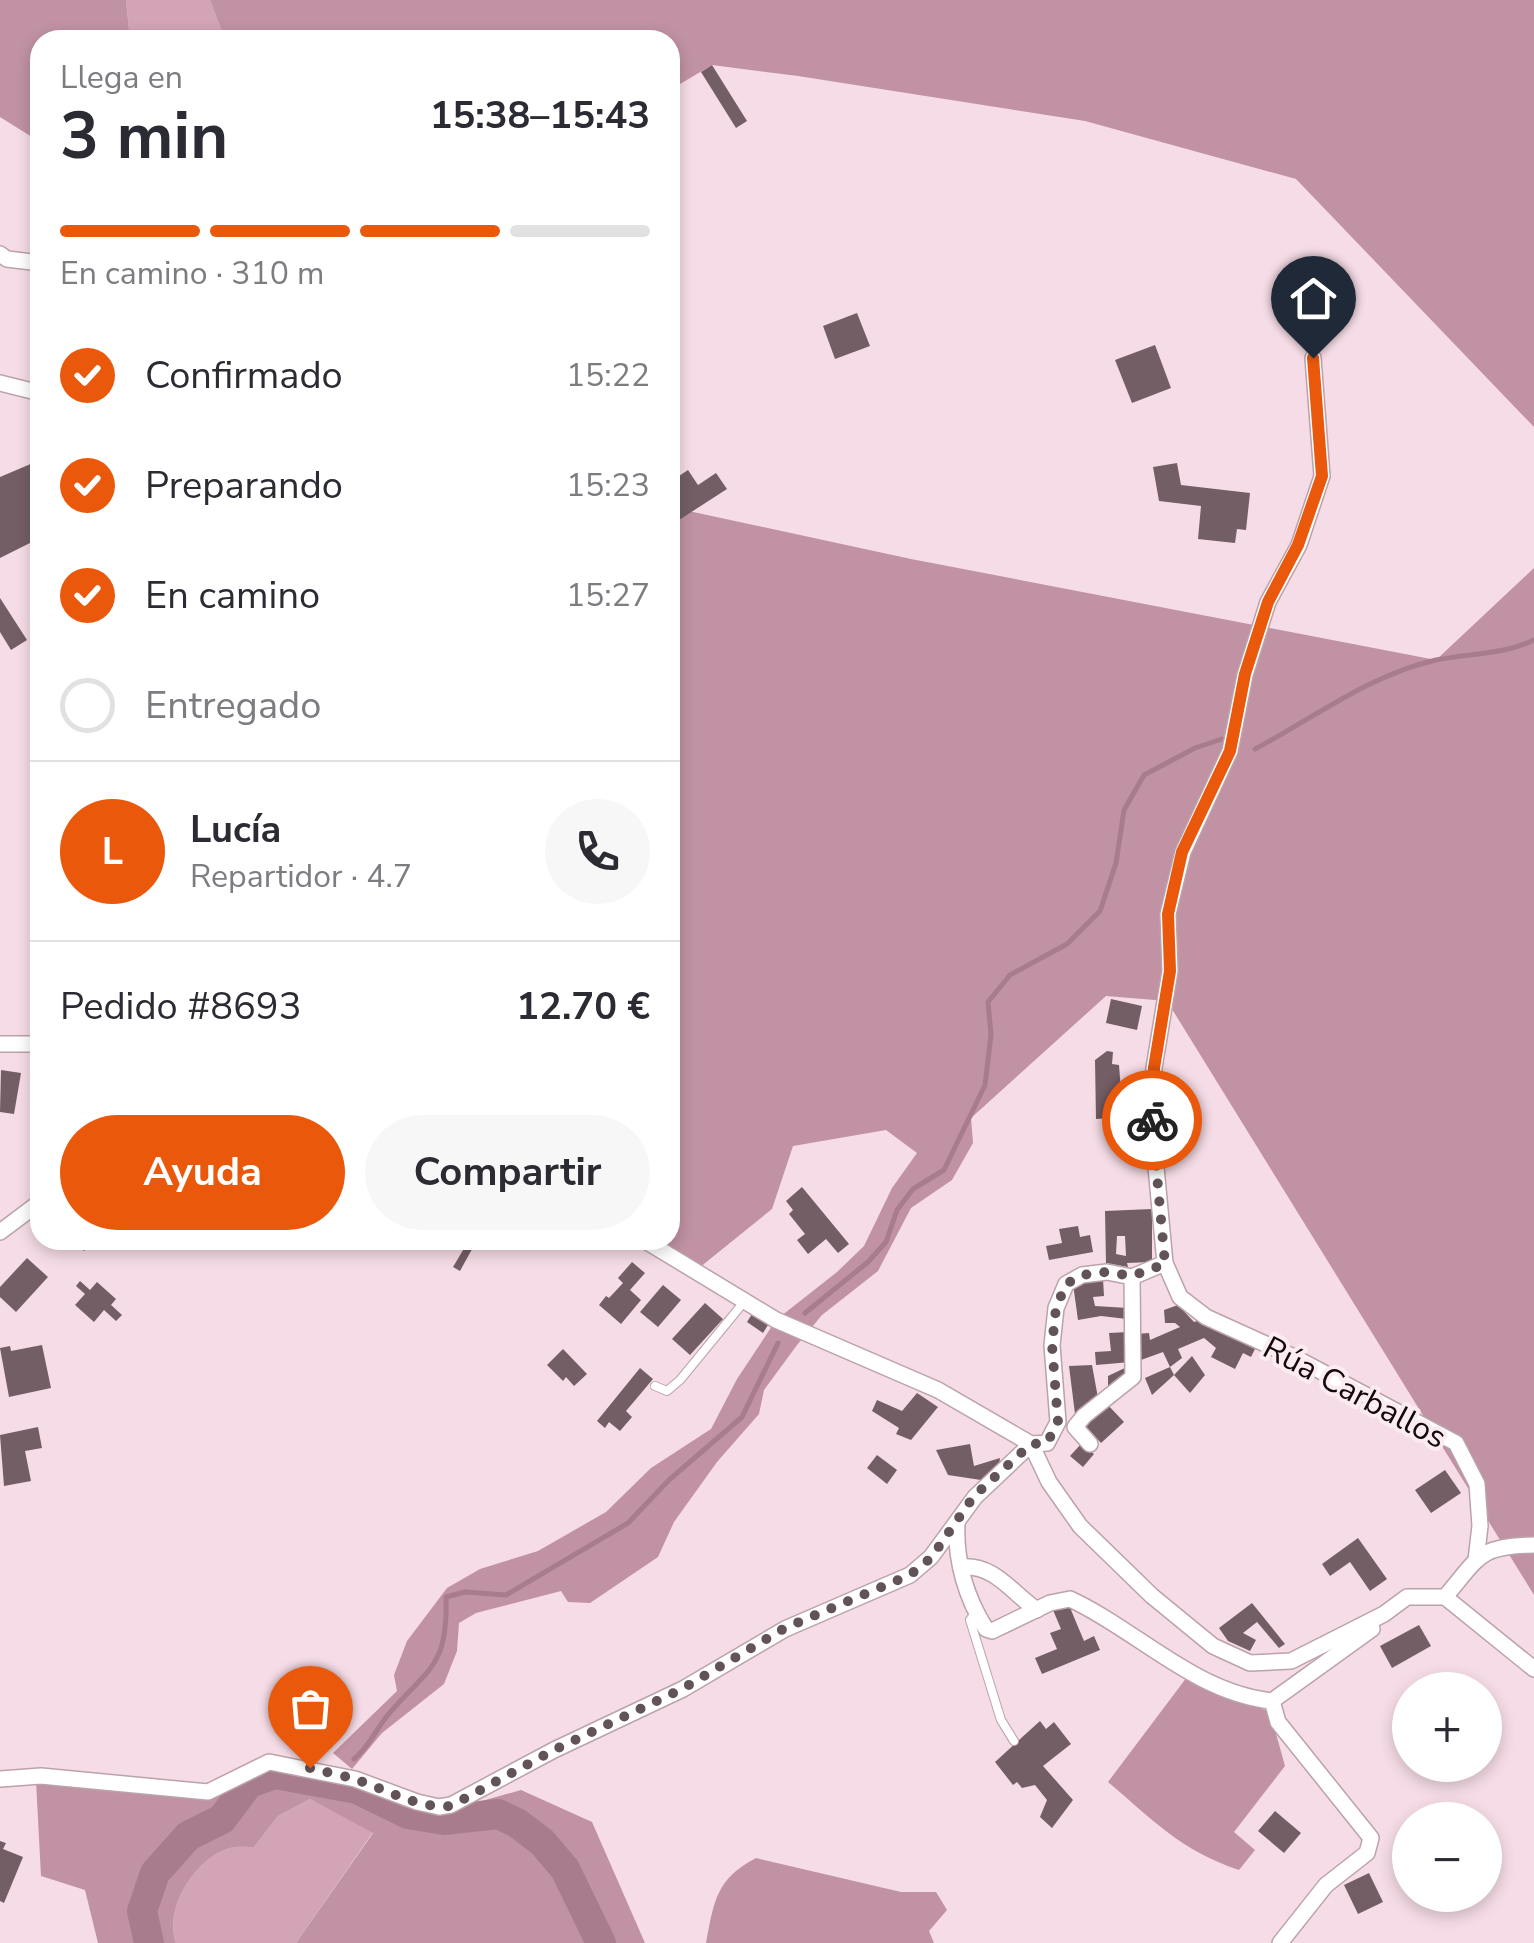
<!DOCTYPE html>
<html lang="es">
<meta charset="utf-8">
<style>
:root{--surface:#fff;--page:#f7f7f7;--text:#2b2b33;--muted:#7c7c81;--line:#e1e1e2;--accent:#ea580c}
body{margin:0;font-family:"Nunito Sans",sans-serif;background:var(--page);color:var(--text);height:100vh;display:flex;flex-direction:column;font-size:38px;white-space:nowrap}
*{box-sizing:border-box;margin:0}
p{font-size:32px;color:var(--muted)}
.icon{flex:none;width:55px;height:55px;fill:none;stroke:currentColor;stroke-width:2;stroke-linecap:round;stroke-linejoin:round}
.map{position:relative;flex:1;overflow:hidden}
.side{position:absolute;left:30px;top:30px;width:650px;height:1220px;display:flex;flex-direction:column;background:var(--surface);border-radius:30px;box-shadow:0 5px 15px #0003}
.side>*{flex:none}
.controls{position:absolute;left:1392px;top:1672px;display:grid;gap:20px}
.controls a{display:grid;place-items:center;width:110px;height:110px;border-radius:50%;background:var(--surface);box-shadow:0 5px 15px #0003;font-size:50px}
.pin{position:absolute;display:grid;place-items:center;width:85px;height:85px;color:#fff;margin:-102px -42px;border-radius:50% 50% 50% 0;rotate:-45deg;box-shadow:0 0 10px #0007}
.pin .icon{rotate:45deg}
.courier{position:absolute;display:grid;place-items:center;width:100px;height:100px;margin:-50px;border:8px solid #ea580c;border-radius:50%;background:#fff;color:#222;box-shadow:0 2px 12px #0007}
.summary em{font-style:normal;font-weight:700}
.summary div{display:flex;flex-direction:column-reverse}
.summary{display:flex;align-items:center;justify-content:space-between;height:170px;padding:0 30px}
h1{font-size:65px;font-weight:700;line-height:75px}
.bar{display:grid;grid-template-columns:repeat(4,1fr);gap:15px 10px;align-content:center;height:120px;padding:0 30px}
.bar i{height:12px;border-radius:8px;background:var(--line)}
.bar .active{background:var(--accent)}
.bar p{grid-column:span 4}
.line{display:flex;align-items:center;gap:25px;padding:0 30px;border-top:2px solid var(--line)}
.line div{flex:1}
.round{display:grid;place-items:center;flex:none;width:105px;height:105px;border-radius:52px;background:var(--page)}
ol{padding:0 30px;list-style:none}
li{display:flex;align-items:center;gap:30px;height:110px}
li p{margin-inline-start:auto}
li .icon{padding:10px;border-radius:50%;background:var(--accent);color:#fff;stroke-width:4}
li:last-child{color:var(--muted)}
li i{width:55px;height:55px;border:5px solid var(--line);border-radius:50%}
.action{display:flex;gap:20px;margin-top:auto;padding:20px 30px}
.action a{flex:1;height:115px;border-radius:60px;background:var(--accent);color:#fff;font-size:40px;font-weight:700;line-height:115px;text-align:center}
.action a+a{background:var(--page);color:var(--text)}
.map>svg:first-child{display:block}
.green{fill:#d2a4b6}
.forest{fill:#c092a4}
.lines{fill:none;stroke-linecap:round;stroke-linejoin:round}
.stream{stroke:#a87c8d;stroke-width:5}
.river{stroke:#a87c8d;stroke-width:30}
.building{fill:#745e66;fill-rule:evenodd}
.service-casing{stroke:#bba2ab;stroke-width:10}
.minor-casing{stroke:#bba2ab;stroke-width:18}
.service{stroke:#fff;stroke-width:8}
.minor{stroke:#fff;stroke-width:15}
.done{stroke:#615358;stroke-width:10;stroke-dasharray:0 18}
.route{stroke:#ea580c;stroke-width:12}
.labels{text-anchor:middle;stroke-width:8;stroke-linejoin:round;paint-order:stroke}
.street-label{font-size:32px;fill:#11090c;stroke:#fcecf2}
</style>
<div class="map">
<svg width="1534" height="1943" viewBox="0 0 1534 1943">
<rect width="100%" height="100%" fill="#f6dce6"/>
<g class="green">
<polygon points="126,0 210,0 225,40 130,40"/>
<path d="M310,1799L373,1832L296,1943H176C163,1909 196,1857 230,1848C237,1846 247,1847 254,1847L278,1816Z"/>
</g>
<g class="forest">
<polygon points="0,0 126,0 130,40 40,40 40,142 0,117"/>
<polygon points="210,0 1534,0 1534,427 1296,179 1085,121 798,76 712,65 670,90 670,40 225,40"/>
<polygon points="670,507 911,559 1436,660 1534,568 1534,1595 1167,1001 1106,996 971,1118 973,1143 952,1180 911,1208 878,1271 822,1315 797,1345 764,1390 759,1414 717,1462 674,1522 658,1557 590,1603 568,1602 561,1591 476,1613 459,1623 457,1651 444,1684 382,1733 352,1769 333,1753 397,1691 394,1675 407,1641 447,1588 480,1569 538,1551 606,1512 651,1468 711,1429 737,1379 776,1320 837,1272 864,1246 892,1188 917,1153 886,1130 793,1146 772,1209 694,1272 641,1240 670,1240"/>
<path d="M1187,1677L1270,1712L1285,1766L1234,1832L1255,1850L1239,1870C1180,1850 1153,1820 1108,1782Z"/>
<path d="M270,1770L357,1787L381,1799L436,1814L521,1790L592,1822L645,1943H296L373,1833L310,1799L278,1816L254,1847C247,1847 237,1846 230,1848C196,1857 163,1909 176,1943H98L85,1890L41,1876L36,1781L205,1799Z"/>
<path d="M756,1858L901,1892H936L947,1910L929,1931L934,1943H706C714,1901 716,1879 756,1858Z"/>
</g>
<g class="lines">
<g class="stream">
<path d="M1255,749C1314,718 1369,675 1436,660C1469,653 1503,655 1534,640"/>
<polyline points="805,1313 868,1262 886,1242 897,1210 913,1189 944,1170 985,1085 991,1035 988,1002 1010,975 1067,944 1100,911 1116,863 1124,810 1144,775 1195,748 1222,739"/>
<path d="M354,1759C369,1747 375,1731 387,1716C428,1667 448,1669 446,1597L465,1592L506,1595L628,1523L669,1480L742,1417L778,1343"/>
</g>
<polyline class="river" points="149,1943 142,1911 155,1873 188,1836 222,1819 249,1783 275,1774 357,1789 408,1814 444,1820 498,1814 517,1823 542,1842 565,1869 601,1943"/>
</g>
<g class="building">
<polygon points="712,65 747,121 736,128 701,72"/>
<polygon points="857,313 870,346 835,359 823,326"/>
<polygon points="1155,345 1171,388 1132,403 1115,360"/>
<polygon points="40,460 40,538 0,558 0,477"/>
<polygon points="1177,463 1181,485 1250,493 1246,530 1237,529 1235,543 1198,539 1201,506 1159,501 1153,467"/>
<polygon points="688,470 698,485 716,473 727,489 679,520 670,507 670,482"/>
<polygon points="0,598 27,640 11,650 0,632"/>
<polygon points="1111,999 1142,1006 1137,1030 1106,1023"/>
<polygon points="1107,1051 1113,1052 1112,1064 1119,1065 1123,1117 1096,1119 1095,1060"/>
<polygon points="1,1070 21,1073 14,1114 0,1112"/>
<polygon points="802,1187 849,1244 838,1253 826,1239 808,1254 797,1240 805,1234 789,1214 793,1210 786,1201"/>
<path d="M1152,1209V1262L1127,1263L1128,1267L1106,1263L1105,1211ZM1117,1236H1125L1126,1256L1116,1254Z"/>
<polygon points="1078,1226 1080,1237 1090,1235 1093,1252 1049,1260 1046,1246 1062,1243 1059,1229"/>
<polygon points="73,1240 96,1240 84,1251"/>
<polygon points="469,1240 477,1240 460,1271 453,1267"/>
<polygon points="551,1240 581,1240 575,1249 564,1249"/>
<polygon points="27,1258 48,1277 16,1312 0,1297 0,1287"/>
<polygon points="632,1262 645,1273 630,1290 641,1300 621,1324 599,1305 606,1296 609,1298 623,1283 618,1278"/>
<polygon points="1103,1279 1104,1296 1093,1297 1095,1306 1128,1308 1127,1319 1101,1316 1078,1320 1073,1284"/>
<polygon points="80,1281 90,1290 97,1282 116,1299 111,1305 122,1315 116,1321 104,1310 94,1322 75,1305 85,1294 76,1286"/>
<polygon points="663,1285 681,1300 658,1327 640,1312"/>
<polygon points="705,1303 723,1319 690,1355 672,1339"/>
<polygon points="1178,1305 1194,1322 1200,1320 1255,1349 1251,1357 1243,1353 1235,1369 1211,1357 1216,1348 1204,1338 1178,1349 1182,1358 1170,1367 1163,1352 1141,1360 1135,1334 1149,1333 1150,1340 1180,1327 1175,1323 1165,1323 1164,1310"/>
<polygon points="752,1314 768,1325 763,1333 747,1322"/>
<polygon points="1128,1332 1131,1362 1096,1365 1095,1352 1111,1351 1109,1333"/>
<polygon points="42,1345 51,1388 9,1397 0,1348 10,1346 11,1351"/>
<polygon points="563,1349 587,1374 574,1386 566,1377 563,1381 547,1365"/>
<polygon points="1192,1356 1205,1375 1190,1393 1174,1375"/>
<polygon points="1092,1365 1098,1398 1075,1414 1069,1366"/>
<polygon points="1129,1366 1129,1373 1108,1389 1108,1376"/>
<polygon points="1170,1367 1174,1375 1152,1395 1145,1378"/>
<polygon points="640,1368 653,1379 626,1411 632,1417 620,1431 609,1422 605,1428 597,1421"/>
<polygon points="917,1393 938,1407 911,1440 896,1434 899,1428 872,1411 877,1400 902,1411"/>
<polygon points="1106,1403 1124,1422 1101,1443 1084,1424"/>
<polygon points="38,1427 42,1448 25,1451 31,1481 4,1486 0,1435"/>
<polygon points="970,1444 974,1466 1000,1458 999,1466 981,1480 948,1475 936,1450"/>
<polygon points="1081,1444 1094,1454 1083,1467 1070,1456"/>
<polygon points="877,1455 897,1470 887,1484 867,1468"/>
<polygon points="1445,1470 1461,1493 1431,1513 1415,1490"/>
<polygon points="1358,1538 1387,1579 1370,1591 1350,1562 1330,1576 1322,1564"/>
<polygon points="1070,1603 1077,1607 1071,1610 1084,1641 1094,1636 1100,1650 1042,1674 1035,1658 1057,1649 1050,1633 1061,1629 1053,1610"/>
<polygon points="1252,1603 1285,1644 1279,1648 1257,1622 1243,1633 1256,1640 1250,1651 1228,1641 1219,1628"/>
<polygon points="1419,1625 1431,1646 1392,1668 1380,1646"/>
<polygon points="1040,1721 1046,1729 1054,1722 1071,1744 1043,1766 1073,1800 1052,1828 1040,1817 1047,1800 1035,1785 1022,1788 1017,1782 1013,1785 995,1762"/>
<polygon points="1275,1811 1301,1833 1284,1853 1258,1831"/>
<polygon points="0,1841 6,1843 3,1849 23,1857 4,1903 0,1901"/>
<polygon points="1369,1873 1383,1902 1358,1914 1344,1885"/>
</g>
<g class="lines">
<defs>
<g id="service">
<polyline points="655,1386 667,1391 680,1380 744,1302"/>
<polyline points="975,1613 970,1620 1001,1720 1014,1741"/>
</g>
<g id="minor">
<polyline points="0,254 7,259 40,263"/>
<polyline points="1313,358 1322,476 1299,545 1268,602 1245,675 1230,751 1183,852 1168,914 1170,971 1154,1068 1151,1114 1165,1263 1180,1297 1206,1317 1294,1357 1456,1443 1477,1484 1480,1526 1476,1560"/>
<polyline points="0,383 40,393"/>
<polyline points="0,1044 40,1044"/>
<polyline points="0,1232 40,1202"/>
<path d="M644,1240L776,1320L938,1390L1031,1444L1049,1482L1080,1526L1152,1596L1213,1646L1250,1663L1291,1661L1384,1614L1407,1597H1445C1480,1556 1478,1546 1534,1545"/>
<polyline points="1090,1444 1075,1427 1084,1416 1133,1377 1132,1277"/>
<path d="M957,1523C955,1560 966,1598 986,1629L992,1631L1050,1603L1070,1599C1137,1630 1195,1693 1272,1701"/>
<path d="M961,1567C995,1564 1012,1593 1037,1610"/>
<polyline points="1445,1597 1534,1669"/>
<polyline points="0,1779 41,1776 208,1792 269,1762 355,1779 417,1802 439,1807 451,1805 554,1750 683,1689 785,1629 910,1575 931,1557 975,1497 1031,1444 1047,1443 1058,1422 1052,1345 1056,1308 1066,1284 1082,1275 1107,1272 1132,1277 1165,1263"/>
<polyline points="1280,1943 1326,1885 1367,1853 1371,1838 1278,1722 1272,1701 1372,1629"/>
</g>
</defs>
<use href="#service" class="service-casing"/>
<use href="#minor" class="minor-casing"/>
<use href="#service" class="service"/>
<use href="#minor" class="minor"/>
</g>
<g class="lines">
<path class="done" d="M310,1768C325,1772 342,1775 357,1780C388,1790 418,1809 451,1806L554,1750L682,1689L785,1628L910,1575L931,1558L974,1496L1031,1444L1047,1443L1058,1422L1052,1345L1056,1308L1066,1284L1082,1275L1107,1272L1132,1276L1165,1264L1152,1120"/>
<polyline class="route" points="1152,1120 1154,1068 1170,971 1168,914 1182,852 1230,751 1245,674 1268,602 1298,545 1322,476 1313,358"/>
</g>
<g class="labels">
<g class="street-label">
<text transform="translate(1355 1392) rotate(28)" y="11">Rúa Carballos</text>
</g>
</g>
</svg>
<div class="controls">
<a>+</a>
<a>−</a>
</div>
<div class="pin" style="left:310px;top:1768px;background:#ea580c"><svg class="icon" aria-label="bag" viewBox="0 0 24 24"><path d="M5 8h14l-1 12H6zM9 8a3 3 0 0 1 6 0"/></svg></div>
<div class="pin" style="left:1313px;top:358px;background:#1f2937"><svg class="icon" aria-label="home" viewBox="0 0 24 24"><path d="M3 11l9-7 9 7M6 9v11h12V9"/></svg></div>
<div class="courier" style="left:1152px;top:1120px"><svg class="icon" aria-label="bike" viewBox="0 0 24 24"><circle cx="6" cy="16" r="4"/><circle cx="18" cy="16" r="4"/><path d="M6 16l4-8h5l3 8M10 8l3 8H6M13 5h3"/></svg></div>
<section class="side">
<div class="summary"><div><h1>3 min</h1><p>Llega en</p></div><em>15:38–15:43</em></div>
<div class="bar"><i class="active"></i><i class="active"></i><i class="active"></i><i></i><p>En camino · 310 m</p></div>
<ol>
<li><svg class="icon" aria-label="check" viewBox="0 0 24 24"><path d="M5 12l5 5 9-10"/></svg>Confirmado<p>15:22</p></li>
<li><svg class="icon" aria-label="check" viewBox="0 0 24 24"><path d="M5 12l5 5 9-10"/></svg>Preparando<p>15:23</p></li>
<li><svg class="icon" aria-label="check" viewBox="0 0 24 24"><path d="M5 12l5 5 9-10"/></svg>En camino<p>15:27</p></li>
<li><i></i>Entregado</li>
</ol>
<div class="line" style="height:180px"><b class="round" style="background:var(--accent);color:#fff">L</b><div><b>Lucía</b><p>Repartidor · 4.7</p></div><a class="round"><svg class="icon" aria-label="phone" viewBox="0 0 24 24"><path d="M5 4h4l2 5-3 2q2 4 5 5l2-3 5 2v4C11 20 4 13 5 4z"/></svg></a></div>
<div class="line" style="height:130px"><div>Pedido #8693</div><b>12.70 €</b></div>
<div class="action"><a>Ayuda</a><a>Compartir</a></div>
</section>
</div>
